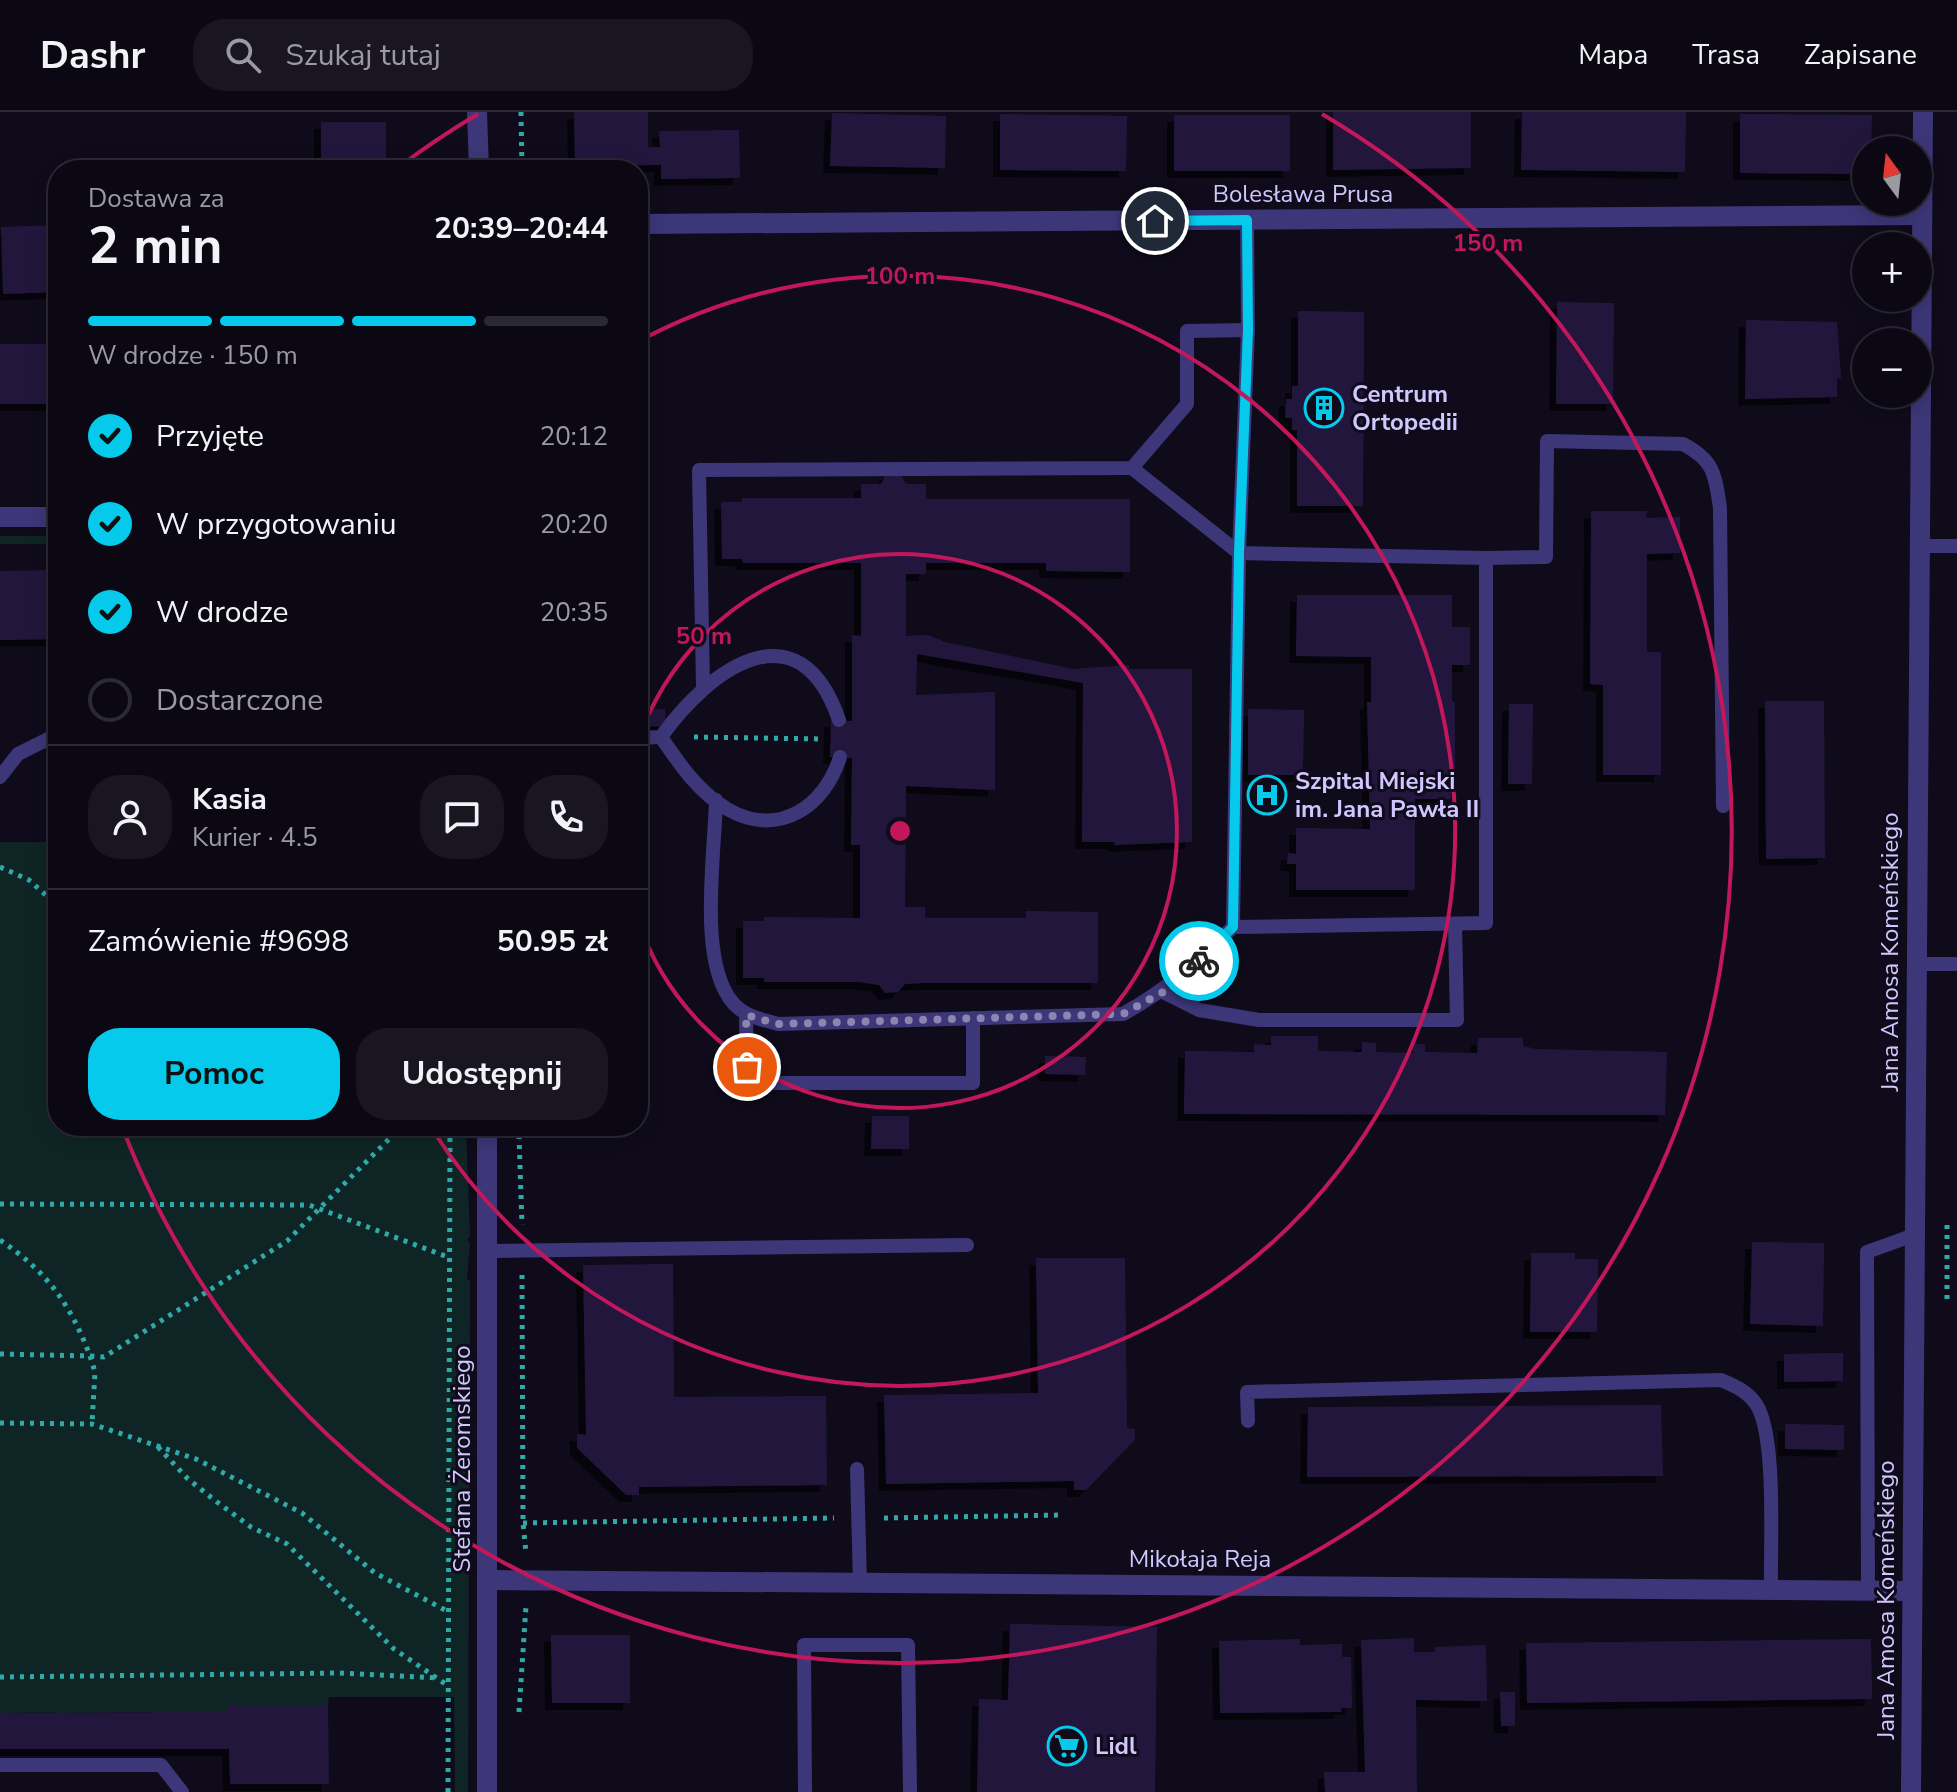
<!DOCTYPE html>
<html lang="pl">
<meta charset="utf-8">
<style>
:root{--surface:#0b0814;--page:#191622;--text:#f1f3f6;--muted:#9a9aa0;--line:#2b2934;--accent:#05caeb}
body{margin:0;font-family:"Nunito Sans",sans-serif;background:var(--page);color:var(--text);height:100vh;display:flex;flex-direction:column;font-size:30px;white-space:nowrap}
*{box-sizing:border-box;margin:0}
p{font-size:26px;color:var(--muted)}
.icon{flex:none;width:44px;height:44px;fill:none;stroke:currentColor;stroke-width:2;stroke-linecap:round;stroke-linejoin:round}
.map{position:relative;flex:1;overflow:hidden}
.panel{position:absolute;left:48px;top:48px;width:600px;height:976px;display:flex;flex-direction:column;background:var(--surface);border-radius:32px;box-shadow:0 4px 20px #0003,0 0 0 2px var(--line)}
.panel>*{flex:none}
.needle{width:52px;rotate:345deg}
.fabs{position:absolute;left:1852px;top:24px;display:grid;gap:16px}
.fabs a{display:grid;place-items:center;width:80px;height:80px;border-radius:50%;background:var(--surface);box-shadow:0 4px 20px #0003,0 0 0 2px var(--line);font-size:40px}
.pin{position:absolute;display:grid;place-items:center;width:68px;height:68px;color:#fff;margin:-34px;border:4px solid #fff;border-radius:50%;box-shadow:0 2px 8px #0007}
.courier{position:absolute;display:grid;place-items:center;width:80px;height:80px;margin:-40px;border:6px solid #05caeb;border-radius:50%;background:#fff;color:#222;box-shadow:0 2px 10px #0007}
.head em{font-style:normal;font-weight:700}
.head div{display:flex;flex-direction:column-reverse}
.head{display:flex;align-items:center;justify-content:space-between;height:136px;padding:0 40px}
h1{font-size:52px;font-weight:700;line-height:60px}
.bar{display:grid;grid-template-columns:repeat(4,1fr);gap:12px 8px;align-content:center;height:96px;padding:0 40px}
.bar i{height:10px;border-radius:6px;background:var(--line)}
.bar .on{background:var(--accent)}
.bar p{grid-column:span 4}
.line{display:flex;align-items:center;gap:20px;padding:0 40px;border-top:2px solid var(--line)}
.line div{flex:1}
.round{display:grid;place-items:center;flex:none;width:84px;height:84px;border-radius:32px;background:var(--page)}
ol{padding:0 40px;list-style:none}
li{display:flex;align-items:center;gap:24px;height:88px}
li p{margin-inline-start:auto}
li .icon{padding:8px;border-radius:50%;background:var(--accent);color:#111;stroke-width:4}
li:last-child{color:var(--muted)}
li i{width:44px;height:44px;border:4px solid var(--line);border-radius:50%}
.cta{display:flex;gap:16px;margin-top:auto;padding:16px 40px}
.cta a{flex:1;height:92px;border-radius:32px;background:var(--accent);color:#111;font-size:32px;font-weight:700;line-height:92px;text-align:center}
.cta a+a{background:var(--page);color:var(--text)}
header{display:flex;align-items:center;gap:48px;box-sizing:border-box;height:112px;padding:0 40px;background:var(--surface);border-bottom:2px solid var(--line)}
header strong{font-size:38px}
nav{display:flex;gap:44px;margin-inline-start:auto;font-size:28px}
.search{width:560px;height:72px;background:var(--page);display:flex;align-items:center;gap:20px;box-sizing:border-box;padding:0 28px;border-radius:32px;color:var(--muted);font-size:30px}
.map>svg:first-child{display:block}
.green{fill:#0f2525}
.building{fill:#21183c;filter:url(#shadow)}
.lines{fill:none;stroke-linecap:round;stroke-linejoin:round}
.path{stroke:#2faaa8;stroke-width:5;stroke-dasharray:4 6;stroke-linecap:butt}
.service{stroke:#3d3779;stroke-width:14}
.minor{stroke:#3d3779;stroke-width:20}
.done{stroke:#8c85af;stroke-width:8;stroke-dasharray:0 14.4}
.route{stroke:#05caeb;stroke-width:10}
.ring{fill:none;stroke:#c2185b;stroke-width:4}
.labels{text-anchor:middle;stroke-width:6;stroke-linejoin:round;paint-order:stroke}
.street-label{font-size:24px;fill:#d0c7fe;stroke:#0f0b1b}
.poi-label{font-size:24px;font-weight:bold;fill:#d0c7fe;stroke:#0f0b1b;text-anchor:start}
.centre{fill:#c2185b;stroke:#0f0b1b;stroke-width:4}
.ring-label{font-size:24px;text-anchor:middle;font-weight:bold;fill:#c2185b;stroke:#0f0b1b;stroke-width:6;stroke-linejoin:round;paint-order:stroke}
</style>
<header>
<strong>Dashr</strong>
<div class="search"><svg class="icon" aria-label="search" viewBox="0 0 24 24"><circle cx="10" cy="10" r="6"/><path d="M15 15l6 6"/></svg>Szukaj tutaj</div>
<nav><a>Mapa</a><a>Trasa</a><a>Zapisane</a></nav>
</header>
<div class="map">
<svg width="1957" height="1680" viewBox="0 0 1957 1680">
<defs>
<filter id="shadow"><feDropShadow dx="-7" dy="7" stdDeviation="0" flood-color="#0009"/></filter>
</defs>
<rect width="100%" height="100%" fill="#0f0b1b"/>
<g class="green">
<rect x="0" y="424" width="58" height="8"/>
<polygon points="638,528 644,530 646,740 638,741"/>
<polygon points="0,730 58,730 58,1014 466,1014 470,1125 467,1127 470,1131 467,1167 470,1169 468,1680 455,1680 454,1585 329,1585 328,1594 227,1594 227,1600 0,1601"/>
</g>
<g class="building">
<polygon points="574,0 648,0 648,35 660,35 659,19 739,18 740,66 661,67 661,53 575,54"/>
<polygon points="1333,0 1471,0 1471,56 1333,58"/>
<polygon points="1522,0 1686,0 1685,60 1521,58"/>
<polygon points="832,1 946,4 945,56 830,54"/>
<polygon points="1000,2 1127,4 1126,59 1000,58"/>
<polygon points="1740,2 1872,3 1871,38 1866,38 1866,62 1740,61"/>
<rect x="1174" y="3" width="116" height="56"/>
<rect x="321" y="10" width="65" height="48"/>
<polygon points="58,113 58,180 3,182 1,115"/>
<polygon points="1557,190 1614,191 1613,292 1556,292"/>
<polygon points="1298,199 1364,200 1363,394 1297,394 1297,318 1292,318 1292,306 1285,306 1286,287 1292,287 1292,274 1298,274"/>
<polygon points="1746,208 1837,210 1841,266 1837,266 1837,285 1745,287"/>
<rect x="0" y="232" width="58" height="60"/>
<polygon points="887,361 900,361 906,372 926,372 926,387 1130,387 1130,460 1046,459 1046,451 926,451 926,462 906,462 906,524 928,523 945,530 1073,557 1129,553 1129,557 1192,557 1192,730 1114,733 1115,730 1082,730 1083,571 917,542 916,583 995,580 995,678 906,674 905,795 925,795 925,806 1026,806 1026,799 1098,800 1098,871 924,871 905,872 898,880 885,881 879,873 859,870 764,870 764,866 743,866 743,809 764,809 764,805 860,806 860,733 851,733 852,646 830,645 831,608 852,609 852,523 861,524 861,451 743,451 742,447 722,447 721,390 742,390 742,386 861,386 861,372 881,372"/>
<polygon points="1591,399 1647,399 1646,406 1680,405 1680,441 1647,442 1647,540 1661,540 1661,663 1603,663 1603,573 1590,572"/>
<polygon points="58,458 58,527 0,528 0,459"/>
<polygon points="1297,483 1452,483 1452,515 1470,515 1470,553 1452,553 1452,590 1455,590 1455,672 1451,672 1451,687 1415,687 1415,778 1296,778 1296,752 1287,752 1288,741 1296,742 1296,716 1370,717 1367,590 1371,590 1371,545 1296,544"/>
<polygon points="1765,589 1824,589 1825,746 1766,747"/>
<polygon points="1509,592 1533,592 1532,672 1508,672"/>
<polygon points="665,597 666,614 644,615 643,598"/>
<polygon points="1248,597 1304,598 1303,663 1248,663"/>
<polygon points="1271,924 1318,924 1318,939 1362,940 1362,930 1376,931 1376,940 1413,941 1413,932 1425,932 1425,940 1477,941 1478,926 1523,926 1523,934 1536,937 1667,940 1665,1003 1184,1002 1185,939 1254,940 1254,932 1271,933"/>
<polygon points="1045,944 1086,945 1085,963 1045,962"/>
<polygon points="872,1004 909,1004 909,1037 871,1037"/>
<polygon points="1752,1130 1824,1131 1823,1214 1750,1212"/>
<polygon points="1531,1141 1575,1141 1575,1147 1598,1147 1597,1220 1530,1220"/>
<polygon points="1036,1146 1125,1146 1127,1316 1135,1317 1135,1328 1086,1378 1074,1378 1074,1369 886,1372 884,1283 1038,1281"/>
<polygon points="673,1152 674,1285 826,1284 827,1373 639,1375 639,1383 626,1383 577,1336 577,1322 586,1323 583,1153"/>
<polygon points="1843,1241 1843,1269 1784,1270 1784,1242"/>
<polygon points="1661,1293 1663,1364 1307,1365 1308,1295"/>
<polygon points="1785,1312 1844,1313 1844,1338 1785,1337"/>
<polygon points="1010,1512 1157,1515 1155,1680 977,1680 979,1587 1008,1588"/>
<polygon points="551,1523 630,1523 630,1591 552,1591"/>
<polygon points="1414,1526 1414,1540 1435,1540 1435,1535 1486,1533 1487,1589 1416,1588 1417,1680 1325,1680 1324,1660 1365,1660 1361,1528"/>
<polygon points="1300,1527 1300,1533 1342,1532 1342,1545 1351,1545 1352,1596 1342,1596 1341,1600 1220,1601 1219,1529"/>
<polygon points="1871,1527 1872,1587 1527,1591 1526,1531"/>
<polygon points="1500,1580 1515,1580 1515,1614 1501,1614"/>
<polygon points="227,1594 328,1594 329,1672 230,1672 229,1637 0,1637 0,1601 227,1600"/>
</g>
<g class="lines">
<g class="path">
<polyline points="521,0 522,58"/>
<polyline points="694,625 824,627"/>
<polyline points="0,755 29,768 58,794"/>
<polyline points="519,1023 522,1113"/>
<polyline points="0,1092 309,1093 448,1145"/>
<path d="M0,1128C47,1160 70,1191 90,1244L104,1245L287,1129L402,1014"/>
<polyline points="522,1163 523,1411 526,1441"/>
<polyline points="1947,1187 1947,1113"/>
<polyline points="0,1242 90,1244 95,1260 92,1312"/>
<polyline points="0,1311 92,1312 196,1347 302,1401 375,1461 447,1499"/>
<polyline points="158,1335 188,1367 217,1390 251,1415 287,1432 394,1537 447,1573"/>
<polyline points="884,1406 1063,1403"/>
<polyline points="523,1411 834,1406"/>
<polyline points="0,1565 339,1561 439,1566"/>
<polyline points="519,1600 526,1494"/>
<polyline points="448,1680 450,1014"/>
</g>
<g class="service">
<polyline points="1919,434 1957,434"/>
<path d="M1486,446L1546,445L1547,329L1683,332C1715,349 1715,363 1720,396L1723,694"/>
<polyline points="703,575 699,358 1132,356 1187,292 1187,219 1248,218"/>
<path d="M661,625C680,653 699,681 729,698C779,726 825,694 840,645"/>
<path d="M661,625C710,556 799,492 839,608"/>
<polyline points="638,626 661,625"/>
<polyline points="0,665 18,642 58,622"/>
<path d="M716,688C715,741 697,852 734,892C746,905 761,907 778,912L1123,902C1167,878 1198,849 1233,815L1486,811V446L1239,441L1132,356"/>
<polyline points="1233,815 1239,441 1248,218 1247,108"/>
<polyline points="1916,852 1957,852"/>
<polyline points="1163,880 1199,898 1259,908 1457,908 1455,812"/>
<polyline points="746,903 747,971 973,971 973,906"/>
<polyline points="489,1139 967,1133"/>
<path d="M1248,1309L1247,1280L1721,1268C1735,1274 1747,1279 1756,1292C1777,1323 1770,1436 1771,1478"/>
<polyline points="857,1357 860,1471"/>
<polyline points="1868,1479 1867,1140 1914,1123"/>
<polyline points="0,1653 161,1653 182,1680"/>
<polyline points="805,1680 804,1533 908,1533 910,1680"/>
</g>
<g class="minor">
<polyline points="477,0 479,58"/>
<polyline points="638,112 1921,103"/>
<polyline points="0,405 58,405"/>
<polyline points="487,1014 487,1680"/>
<polyline points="487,1468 1912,1479"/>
<polyline points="1911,1680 1923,0"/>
</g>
</g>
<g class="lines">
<polyline class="done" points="747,955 746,903 778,912 1123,902 1163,880 1199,849"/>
<polyline class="route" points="1155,109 1247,108 1248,218 1239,441 1233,815 1199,849"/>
</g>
<g class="ring">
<path d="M638 629A277 277 0 1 1 638 809"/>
<path d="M639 229A555 555 0 1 1 432 1017"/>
<path d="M399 55A832 832 0 0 1 478 2M1322 2A832 832 0 1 1 123 1017"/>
</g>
<defs>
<symbol id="building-ring" viewBox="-11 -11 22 22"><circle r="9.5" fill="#0f0b1b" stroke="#05caeb" stroke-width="1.5"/><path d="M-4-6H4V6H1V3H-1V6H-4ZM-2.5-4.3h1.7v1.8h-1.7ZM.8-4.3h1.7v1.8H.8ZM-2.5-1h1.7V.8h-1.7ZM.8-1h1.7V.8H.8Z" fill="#05caeb"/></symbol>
<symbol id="hospital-ring" viewBox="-11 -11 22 22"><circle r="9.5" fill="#0f0b1b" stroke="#05caeb" stroke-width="1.5"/><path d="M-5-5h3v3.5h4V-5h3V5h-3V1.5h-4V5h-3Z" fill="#05caeb"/></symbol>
<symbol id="supermarket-ring" viewBox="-11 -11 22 22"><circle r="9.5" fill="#0f0b1b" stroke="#05caeb" stroke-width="1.5"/><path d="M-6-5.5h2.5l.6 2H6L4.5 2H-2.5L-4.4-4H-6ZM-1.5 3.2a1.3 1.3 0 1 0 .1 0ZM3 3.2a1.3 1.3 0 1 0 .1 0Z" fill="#05caeb"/></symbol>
</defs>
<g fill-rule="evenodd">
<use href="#building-ring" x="1302" y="274" width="44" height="44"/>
<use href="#hospital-ring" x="1245" y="661" width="44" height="44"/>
<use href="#supermarket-ring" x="1045" y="1612" width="44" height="44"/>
</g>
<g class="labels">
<g class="street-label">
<text x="1303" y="90">Bolesława Prusa</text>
<text transform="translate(1890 840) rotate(-90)" y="8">Jana Amosa Komeńskiego</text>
<text transform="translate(462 1347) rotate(-90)" y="8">Stefana Żeromskiego</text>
<text x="1200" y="1455">Mikołaja Reja</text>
<text transform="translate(1886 1488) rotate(-90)" y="8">Jana Amosa Komeńskiego</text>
</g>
<g class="poi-label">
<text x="1352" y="290">Centrum<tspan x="1352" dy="28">Ortopedii</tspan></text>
<text x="1295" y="677">Szpital Miejski<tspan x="1295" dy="28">im. Jana Pawła II</tspan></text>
<text x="1095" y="1642">Lidl</text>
</g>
</g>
<circle cx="900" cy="719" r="12" class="centre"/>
<g class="ring-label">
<text x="1488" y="139">150 m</text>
<text x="900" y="172">100 m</text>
<text x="704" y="532">50 m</text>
</g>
</svg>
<div class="fabs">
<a><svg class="needle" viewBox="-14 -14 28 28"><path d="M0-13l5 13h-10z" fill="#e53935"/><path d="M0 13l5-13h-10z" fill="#9a9aa0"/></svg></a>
<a>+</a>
<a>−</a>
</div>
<div class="pin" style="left:747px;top:955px;background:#ea580c"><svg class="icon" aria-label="bag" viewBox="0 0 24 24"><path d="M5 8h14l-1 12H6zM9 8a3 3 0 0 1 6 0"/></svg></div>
<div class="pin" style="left:1155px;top:109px;background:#1f2937"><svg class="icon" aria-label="home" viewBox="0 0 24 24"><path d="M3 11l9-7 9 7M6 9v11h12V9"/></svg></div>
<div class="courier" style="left:1199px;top:849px"><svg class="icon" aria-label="bike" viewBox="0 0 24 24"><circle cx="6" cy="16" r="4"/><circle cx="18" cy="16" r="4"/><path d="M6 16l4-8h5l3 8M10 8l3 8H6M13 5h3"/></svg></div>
<section class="panel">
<div class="head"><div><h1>2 min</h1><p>Dostawa za</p></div><em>20:39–20:44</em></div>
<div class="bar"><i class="on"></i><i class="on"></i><i class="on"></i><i></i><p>W drodze · 150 m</p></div>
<ol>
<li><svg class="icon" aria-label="check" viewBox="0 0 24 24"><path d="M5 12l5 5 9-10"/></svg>Przyjęte<p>20:12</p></li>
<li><svg class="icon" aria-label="check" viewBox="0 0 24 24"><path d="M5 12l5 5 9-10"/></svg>W przygotowaniu<p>20:20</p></li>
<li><svg class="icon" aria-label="check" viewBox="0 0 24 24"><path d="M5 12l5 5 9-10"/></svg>W drodze<p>20:35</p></li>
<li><i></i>Dostarczone</li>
</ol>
<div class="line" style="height:144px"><a class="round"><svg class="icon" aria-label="person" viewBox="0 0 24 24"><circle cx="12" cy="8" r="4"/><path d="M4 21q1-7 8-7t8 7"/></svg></a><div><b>Kasia</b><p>Kurier · 4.5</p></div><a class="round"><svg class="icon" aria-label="chat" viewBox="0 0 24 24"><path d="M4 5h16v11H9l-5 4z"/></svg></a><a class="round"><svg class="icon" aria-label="phone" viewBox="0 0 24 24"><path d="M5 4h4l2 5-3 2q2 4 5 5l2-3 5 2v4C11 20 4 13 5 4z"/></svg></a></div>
<div class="line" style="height:104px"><div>Zamówienie #9698</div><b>50.95 zł</b></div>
<div class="cta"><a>Pomoc</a><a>Udostępnij</a></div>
</section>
</div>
